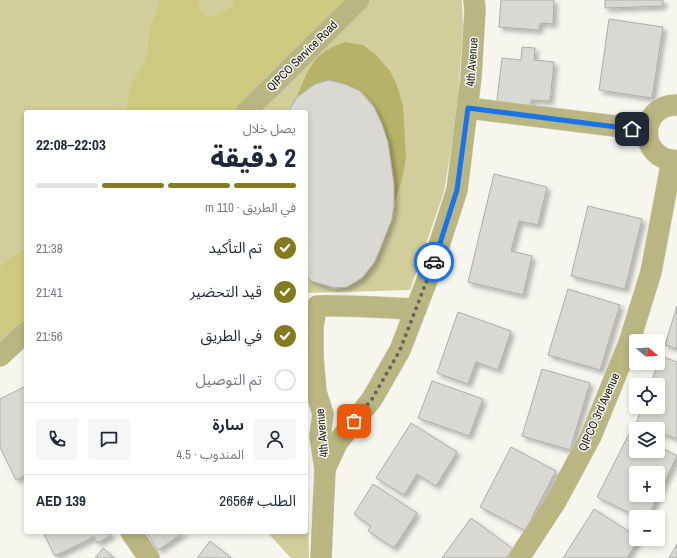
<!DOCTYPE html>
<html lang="ar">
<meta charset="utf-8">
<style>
:root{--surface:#fff;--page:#f6f6f7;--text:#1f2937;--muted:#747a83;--line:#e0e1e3;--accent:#827b21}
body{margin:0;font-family:"Archivo Narrow","Noto Sans Arabic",sans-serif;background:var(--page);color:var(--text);direction:rtl;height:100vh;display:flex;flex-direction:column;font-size:15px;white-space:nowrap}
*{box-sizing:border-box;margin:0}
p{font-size:13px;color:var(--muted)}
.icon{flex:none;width:22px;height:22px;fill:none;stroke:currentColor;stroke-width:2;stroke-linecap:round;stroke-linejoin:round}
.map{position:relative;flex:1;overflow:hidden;direction:ltr}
.panel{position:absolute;left:24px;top:110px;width:284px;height:424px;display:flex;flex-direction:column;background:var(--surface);border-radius:4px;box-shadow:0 2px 6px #0003;direction:rtl}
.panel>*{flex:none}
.needle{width:26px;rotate:108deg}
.tools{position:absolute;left:629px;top:334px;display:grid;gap:8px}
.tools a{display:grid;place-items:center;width:36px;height:36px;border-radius:4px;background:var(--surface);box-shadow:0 2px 6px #0003;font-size:20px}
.pin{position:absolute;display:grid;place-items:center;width:34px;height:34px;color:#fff;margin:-17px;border-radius:8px;box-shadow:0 2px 6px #0006}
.courier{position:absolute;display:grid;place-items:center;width:40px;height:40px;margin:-20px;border:3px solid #1a73e8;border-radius:50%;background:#fff;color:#222;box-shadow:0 1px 5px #0007}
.head em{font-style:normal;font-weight:800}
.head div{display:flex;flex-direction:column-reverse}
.head{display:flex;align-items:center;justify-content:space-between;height:68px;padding:0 12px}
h1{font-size:26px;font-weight:800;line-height:30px}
.bar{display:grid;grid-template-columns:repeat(4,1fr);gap:6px 4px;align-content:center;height:48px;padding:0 12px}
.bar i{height:5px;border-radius:3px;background:var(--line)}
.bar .current{background:var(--accent)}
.bar p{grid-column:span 4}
.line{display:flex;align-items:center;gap:10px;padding:0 12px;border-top:1px solid var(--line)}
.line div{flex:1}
.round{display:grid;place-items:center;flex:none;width:42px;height:42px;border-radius:4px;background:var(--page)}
ol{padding:0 12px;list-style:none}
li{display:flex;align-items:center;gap:12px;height:44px}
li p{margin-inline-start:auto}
li .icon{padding:4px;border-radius:50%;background:var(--accent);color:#fff;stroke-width:4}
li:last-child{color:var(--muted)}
li i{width:22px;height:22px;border:2px solid var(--line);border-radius:50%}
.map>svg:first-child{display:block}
.green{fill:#d1ce9c}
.forest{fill:#cec97e}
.water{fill:#b7b268}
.building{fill:#d9d8d2;stroke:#adada7;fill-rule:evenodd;filter:url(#shadow)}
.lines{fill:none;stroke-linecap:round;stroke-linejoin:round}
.street-casing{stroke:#d2d2cc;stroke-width:22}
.street{stroke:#b9b681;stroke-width:21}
.done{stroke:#64635f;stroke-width:4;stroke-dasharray:0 7.2}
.route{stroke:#1a73e8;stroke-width:5}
.labels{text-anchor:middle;stroke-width:3;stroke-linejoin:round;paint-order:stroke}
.street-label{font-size:12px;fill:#151412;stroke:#f6f6ef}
</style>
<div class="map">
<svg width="677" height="558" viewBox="0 0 677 558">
<defs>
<filter id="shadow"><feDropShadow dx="3.5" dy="3.5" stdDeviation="2" flood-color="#0004"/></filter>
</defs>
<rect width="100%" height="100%" fill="#f6f6ef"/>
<g class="green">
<polygon points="0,0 345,0 234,112 26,112 26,322 0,348"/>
<polygon points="367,0 462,0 463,26 457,112 444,192 410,290 306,293 306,112 255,112"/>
<polygon points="306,389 309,558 291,558 267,532 306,532"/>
</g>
<g class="forest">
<path d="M160,0H199V8L203,15C217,19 222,13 233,5L234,0H345L234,112H126L132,82L146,61L148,53V36L150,28L157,12Z"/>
<polygon points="26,248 26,322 0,348 0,269 1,266"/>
</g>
<path class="water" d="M345,42L363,45L376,55L390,71L397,85L403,106L406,157L403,175L394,205C394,171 390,115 361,91C356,87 347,84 341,83C332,81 324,79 315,84C308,87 303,93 297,97C302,84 310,63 320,55C327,49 336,45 345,42Z"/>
<g class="building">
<polygon points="501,0 554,0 553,24 540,23 539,30 499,27"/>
<polygon points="605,0 663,0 663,6 605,8"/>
<polygon points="609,19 663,27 652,98 599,90"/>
<polygon points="522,47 535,48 534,60 554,62 550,101 531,100 530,112 496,108 502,58 521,60"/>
<polygon points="329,80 345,84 360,91 374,107 382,124 388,142 394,184 394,205 392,219 379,252 374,263 362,278 347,287 334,288 311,281 306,275 306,112 288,112 297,97 315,84"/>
<polygon points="494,174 547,187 538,225 519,221 511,251 532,256 523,295 468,282"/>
<polygon points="588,206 642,219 625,289 571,276"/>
<polygon points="568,289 620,305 600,370 548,355"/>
<polygon points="677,306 677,349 665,345"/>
<polygon points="458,312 511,331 498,370 476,362 468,384 437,373"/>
<polygon points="661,356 677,362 677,439 658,432 658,429 649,429 636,424 642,407 658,407 658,385 650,385"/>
<polygon points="542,369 590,383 570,450 522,436"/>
<polygon points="432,381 483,399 469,436 418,418"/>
<polygon points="26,386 26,475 16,480 0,447 0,399"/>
<polygon points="411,423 457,452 436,486 417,474 404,495 376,478"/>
<path d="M630,432L636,435V451H658V446L677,456L648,517H638L597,497ZM636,473H658V495H636Z"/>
<polygon points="511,447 556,471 531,519 534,521 528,532 480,507"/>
<polygon points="373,484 417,513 394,548 368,531 371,526 354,514"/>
<polygon points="594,509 636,536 636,539 639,539 627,558 563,558"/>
<polygon points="471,518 513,549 506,558 442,558"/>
<polygon points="43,532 110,532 111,536 97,543 94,537 55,556"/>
<polygon points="146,532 185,532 158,550"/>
<polygon points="210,541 231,558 197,558"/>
<polygon points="677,544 677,558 669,558"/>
<polygon points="103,548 114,558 95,558"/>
</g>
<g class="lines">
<defs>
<g id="street">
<path d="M677,105C639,104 636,159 677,161"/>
<polyline points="468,108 647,130"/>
<polyline points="246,112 359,0"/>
<polyline points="0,356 26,332"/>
<path d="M325,469L320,436L323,414L316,392L313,357V325L317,306C350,305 383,308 416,309"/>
<polyline points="131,532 149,558"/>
<polyline points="321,558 325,469 337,443 372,399 400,350 431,270 457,190 471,77 475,10 474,0"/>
<polyline points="519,558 556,501 591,436 629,343 651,272 672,160"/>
</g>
</defs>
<use href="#street" class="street-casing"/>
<use href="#street" class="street"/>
</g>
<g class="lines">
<polyline class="done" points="354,421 372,399 400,350 434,262"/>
<polyline class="route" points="434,262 457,190 468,108 632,129"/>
</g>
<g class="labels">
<g class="street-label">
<text transform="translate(302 56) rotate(-45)" y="4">QIPCO Service Road</text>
<text transform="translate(472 62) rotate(-86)" y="4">4th Avenue</text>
<text transform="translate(599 412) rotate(-66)" y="4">QIPCO 3rd Avenue</text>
<text transform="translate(322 433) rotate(-95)" y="4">4th Avenue</text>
</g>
</g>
</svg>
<div class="tools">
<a><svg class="needle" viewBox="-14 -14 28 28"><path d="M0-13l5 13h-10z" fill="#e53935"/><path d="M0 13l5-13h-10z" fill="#747a83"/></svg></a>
<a><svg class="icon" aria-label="locate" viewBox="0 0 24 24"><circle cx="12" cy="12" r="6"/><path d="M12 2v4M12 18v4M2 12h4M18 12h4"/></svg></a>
<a><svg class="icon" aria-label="layers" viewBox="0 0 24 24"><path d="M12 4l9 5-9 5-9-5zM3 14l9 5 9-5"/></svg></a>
<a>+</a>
<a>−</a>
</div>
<div class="pin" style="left:354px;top:421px;background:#ea580c"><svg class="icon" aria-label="bag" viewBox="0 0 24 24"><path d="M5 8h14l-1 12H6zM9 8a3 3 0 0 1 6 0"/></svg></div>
<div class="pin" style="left:632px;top:129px;background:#1f2937"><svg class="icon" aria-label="home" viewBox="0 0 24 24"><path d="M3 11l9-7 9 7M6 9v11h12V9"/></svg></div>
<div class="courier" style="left:434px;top:262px"><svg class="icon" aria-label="car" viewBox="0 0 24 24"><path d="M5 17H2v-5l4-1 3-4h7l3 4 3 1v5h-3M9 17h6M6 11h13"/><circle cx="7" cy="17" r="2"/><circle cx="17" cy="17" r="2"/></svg></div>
<section class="panel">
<div class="head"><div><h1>2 دقيقة</h1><p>يصل خلال</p></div><em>22:03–22:08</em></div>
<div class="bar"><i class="current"></i><i class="current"></i><i class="current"></i><i></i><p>في الطريق · 110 m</p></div>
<ol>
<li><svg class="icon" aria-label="check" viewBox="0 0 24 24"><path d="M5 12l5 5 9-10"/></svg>تم التأكيد<p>21:38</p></li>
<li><svg class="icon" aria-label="check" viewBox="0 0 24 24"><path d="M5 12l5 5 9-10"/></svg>قيد التحضير<p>21:41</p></li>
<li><svg class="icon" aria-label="check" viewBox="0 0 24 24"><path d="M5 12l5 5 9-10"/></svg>في الطريق<p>21:56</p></li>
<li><i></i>تم التوصيل</li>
</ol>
<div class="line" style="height:72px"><a class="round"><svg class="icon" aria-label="person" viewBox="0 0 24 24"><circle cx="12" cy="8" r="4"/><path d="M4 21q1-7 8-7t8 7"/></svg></a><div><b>سارة</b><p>المندوب · 4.5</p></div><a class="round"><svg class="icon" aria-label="chat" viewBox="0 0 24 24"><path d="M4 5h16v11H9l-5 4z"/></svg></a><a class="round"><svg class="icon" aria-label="phone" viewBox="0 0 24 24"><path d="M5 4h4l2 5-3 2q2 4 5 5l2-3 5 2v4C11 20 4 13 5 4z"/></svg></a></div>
<div class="line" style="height:52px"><div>الطلب #2656</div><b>AED 139</b></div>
</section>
</div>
